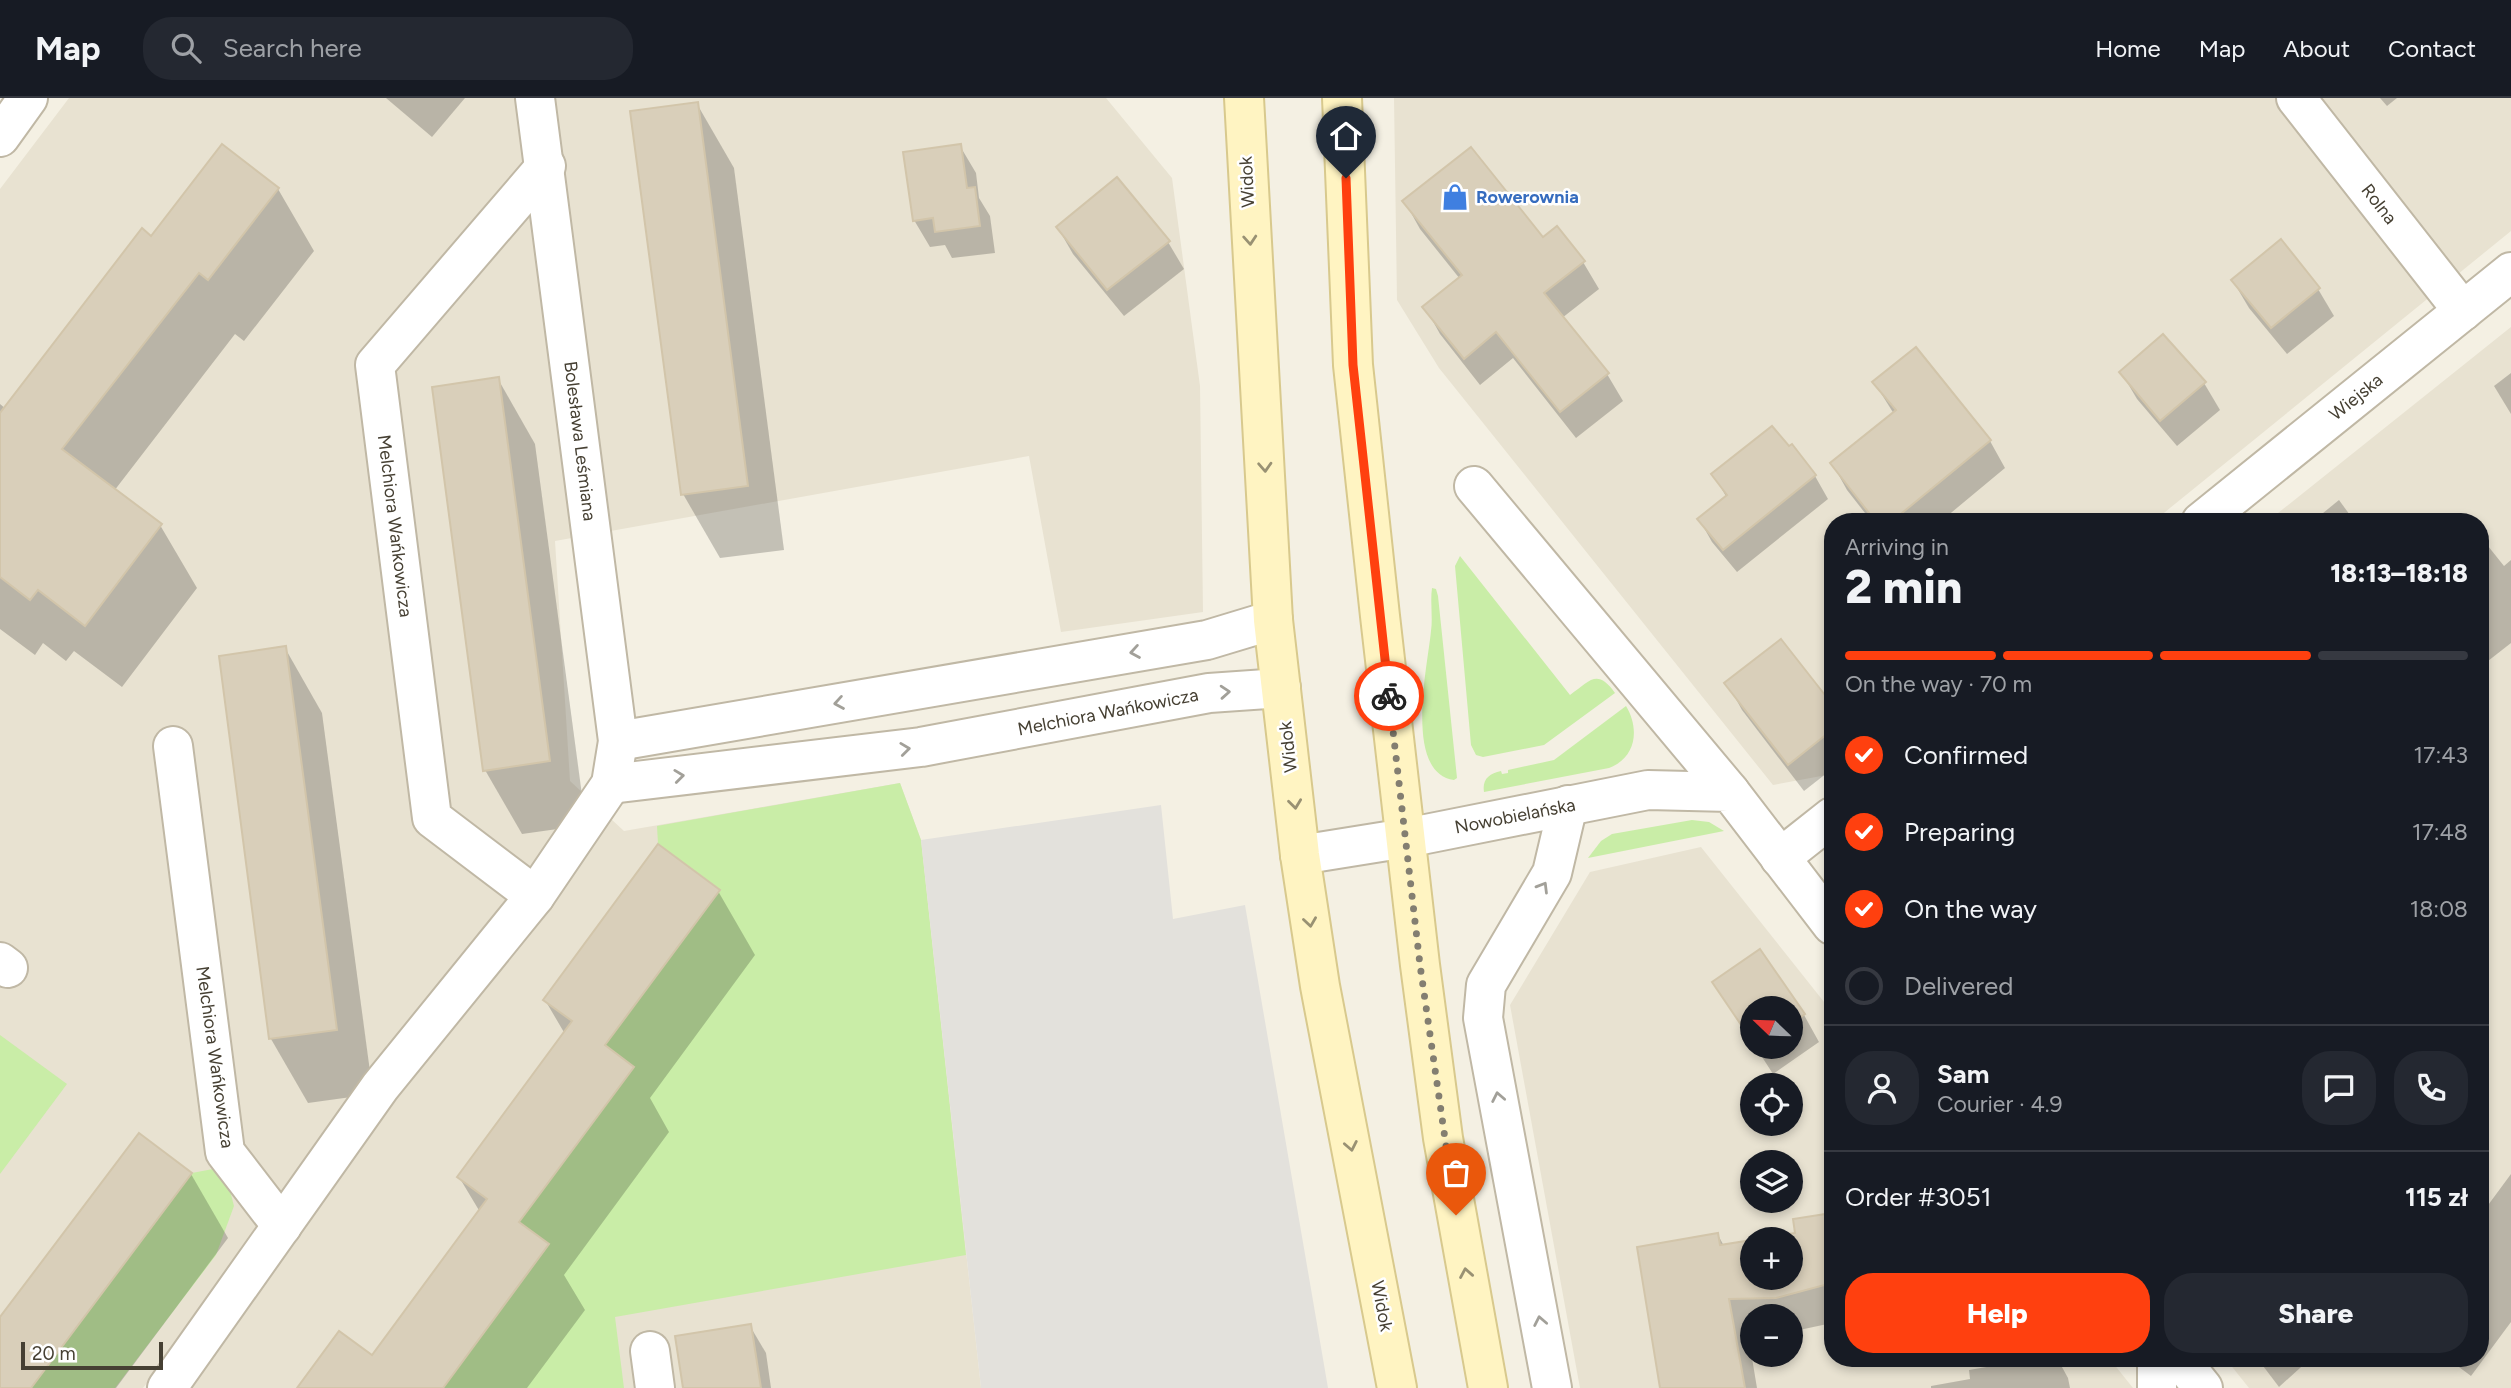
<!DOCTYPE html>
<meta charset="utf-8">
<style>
:root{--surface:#171b24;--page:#242831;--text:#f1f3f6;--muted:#9ea1a6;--line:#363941;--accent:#ff400f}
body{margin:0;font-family:Figtree,sans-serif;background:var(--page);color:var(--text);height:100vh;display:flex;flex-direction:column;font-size:26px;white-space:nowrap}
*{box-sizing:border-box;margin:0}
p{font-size:23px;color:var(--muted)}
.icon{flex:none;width:38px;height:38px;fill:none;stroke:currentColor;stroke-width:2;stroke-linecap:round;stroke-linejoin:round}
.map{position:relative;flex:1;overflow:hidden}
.panel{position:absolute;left:1824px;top:415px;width:665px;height:854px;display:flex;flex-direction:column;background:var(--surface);border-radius:28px;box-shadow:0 4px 10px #0003}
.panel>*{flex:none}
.needle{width:46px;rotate:293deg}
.tools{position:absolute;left:1740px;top:898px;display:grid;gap:14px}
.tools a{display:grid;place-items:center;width:63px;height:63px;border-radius:50%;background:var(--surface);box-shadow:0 4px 10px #0003;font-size:35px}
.scale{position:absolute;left:21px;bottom:18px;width:142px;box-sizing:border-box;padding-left:7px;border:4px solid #464033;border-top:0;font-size:19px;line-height:24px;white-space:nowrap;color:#464033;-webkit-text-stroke:5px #fff;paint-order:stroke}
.pin{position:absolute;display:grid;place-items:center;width:60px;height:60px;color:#fff;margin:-72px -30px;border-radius:50% 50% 50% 0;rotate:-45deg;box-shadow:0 0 7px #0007}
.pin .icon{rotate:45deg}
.courier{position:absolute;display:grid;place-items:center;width:70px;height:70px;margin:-35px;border:5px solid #ff400f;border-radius:50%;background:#fff;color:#222;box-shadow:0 2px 9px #0007}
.head em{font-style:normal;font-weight:800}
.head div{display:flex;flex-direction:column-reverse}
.head{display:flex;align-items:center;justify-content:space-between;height:119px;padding:0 21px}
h1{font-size:46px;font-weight:800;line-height:52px}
.bar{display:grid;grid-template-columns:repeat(4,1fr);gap:10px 7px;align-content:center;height:84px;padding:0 21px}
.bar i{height:9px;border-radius:5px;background:var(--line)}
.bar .on{background:var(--accent)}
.bar p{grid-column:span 4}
.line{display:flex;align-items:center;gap:18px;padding:0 21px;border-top:2px solid var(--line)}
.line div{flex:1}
.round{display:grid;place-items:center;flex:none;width:74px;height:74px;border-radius:28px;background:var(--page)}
ol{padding:0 21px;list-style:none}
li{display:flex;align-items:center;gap:21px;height:77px}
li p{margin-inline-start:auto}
li .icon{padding:7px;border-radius:50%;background:var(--accent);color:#fff;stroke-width:4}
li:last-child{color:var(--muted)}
li i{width:38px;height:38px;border:4px solid var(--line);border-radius:50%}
.primary-button{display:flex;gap:14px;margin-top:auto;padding:14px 21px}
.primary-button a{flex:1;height:80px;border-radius:28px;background:var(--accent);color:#fff;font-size:28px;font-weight:800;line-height:80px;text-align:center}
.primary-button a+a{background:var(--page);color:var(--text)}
header{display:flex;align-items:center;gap:42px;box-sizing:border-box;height:98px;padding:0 35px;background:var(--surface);border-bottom:2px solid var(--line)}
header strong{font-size:33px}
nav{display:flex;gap:38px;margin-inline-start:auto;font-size:24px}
.search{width:490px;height:63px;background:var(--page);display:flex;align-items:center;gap:18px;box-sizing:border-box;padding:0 24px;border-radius:28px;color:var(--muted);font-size:26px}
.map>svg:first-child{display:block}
.residential{fill:#e8e2d1;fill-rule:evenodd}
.green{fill:#c9eda7}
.parking{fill:#e3e1dc}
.shadow{fill:#0003}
.building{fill:#d9cfba;stroke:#d2c5aa;stroke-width:2}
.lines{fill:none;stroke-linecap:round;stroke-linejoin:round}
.minor-casing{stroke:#c0b8a5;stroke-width:42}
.secondary-casing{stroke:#d8c98d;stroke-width:42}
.minor{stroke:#fff;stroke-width:38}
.secondary{stroke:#fff4c2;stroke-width:38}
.oneway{stroke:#999173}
.oneway2{stroke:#a2a099}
.done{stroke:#837e71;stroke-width:7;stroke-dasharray:0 12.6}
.route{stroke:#ff400f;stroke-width:9}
.labels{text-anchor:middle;stroke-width:5;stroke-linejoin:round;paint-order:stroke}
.street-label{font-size:18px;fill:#464033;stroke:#fff}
.shop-label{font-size:18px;font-weight:bold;fill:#366cbe;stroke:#fff;text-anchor:start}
</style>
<header>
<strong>Map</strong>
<div class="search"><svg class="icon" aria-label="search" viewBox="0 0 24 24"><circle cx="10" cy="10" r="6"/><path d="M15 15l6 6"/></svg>Search here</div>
<nav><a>Home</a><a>Map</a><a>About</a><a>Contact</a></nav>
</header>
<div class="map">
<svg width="2511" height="1290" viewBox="0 0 2511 1290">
<rect width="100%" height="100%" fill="#f4f0e3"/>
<g class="residential">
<polygon points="69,0 1106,0 1172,80 1200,288 1203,514 1061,534 1029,358 555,443 570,683 624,733 900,685 921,742 981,1290 175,1290 170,1255 143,1290 0,1290 0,91"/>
<polygon points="1394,0 2511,0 2511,133 2154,423 1832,424 1832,676 1773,687 1439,270 1397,202"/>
<polygon points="2511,229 2511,1290 2249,1290 2225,1260 2480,1260 2480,424 2268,423"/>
<path d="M1701,749L1832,914V1260H2109L2133,1290H1580L1510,907L1590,774ZM1752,910H1790V948H1752ZM1752,987H1790V1026H1752ZM1752,1064H1790V1102H1752ZM1752,1141H1790V1180H1752ZM1752,1218H1790V1256H1752Z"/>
</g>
<g class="green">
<path d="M1460,458L1570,597C1590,583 1597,570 1615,595L1544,647L1483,659L1476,657L1471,647L1455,468Z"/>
<path d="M1432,490L1436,491L1438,498L1457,680L1454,682C1403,675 1428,566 1431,533C1433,519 1430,504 1432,490Z"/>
<path d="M1626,608C1640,631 1636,660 1609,670L1484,694C1482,681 1489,676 1501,673L1502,676L1508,675V672L1554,662Z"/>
<polygon points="900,685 921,742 966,1157 615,1219 624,1290 443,1290 549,1147 519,1124 633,969 605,947 719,792 658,746 657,728"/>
<polygon points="1692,722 1709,724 1724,733 1588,760 1601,743 1612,736"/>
<polygon points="0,937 67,986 0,1076"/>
<polygon points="218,1070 227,1081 234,1108 216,1157 115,1290 31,1290 192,1075"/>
</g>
<polygon class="parking" points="1161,707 1173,821 1245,807 1328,1290 981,1290 921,742"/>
<g class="shadow">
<polygon points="386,0 465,0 432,39"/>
<polygon points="2380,0 2397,0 2387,8"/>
<polygon points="697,6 734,70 784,452 720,460 683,396"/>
<polygon points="960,48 976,75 979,100 990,118 995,155 952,160 945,147 930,149 914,122"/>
<polygon points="278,91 314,153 244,243 235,236 114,393 160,427 197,490 122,589 74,553 66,563 43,545 35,557 0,531 0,306 6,311 151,140"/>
<polygon points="1405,104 1543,142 1583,164 1599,191 1562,220 1607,276 1623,303 1576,340 1513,260 1480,287 1440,236 1425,209 1460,181 1420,131"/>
<polygon points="1058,130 1168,144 1184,171 1124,218 1073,156"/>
<polygon points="2233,183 2318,191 2334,218 2287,256 2249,210"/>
<polygon points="1915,252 1990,343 2005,370 1940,424 1872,424 1847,392 1832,365 1894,316 1874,284"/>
<polygon points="2121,274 2204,285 2220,312 2177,348 2137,301"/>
<polygon points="2511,275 2511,316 2494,288"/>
<polygon points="498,281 535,346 586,727 522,736 485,672"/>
<polygon points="1713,376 1815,378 1828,401 1737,474 1712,444 1699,421 1727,400"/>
<polygon points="2339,402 2355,424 2312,424"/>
<polygon points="2480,438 2504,468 2511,462 2511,545 2488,563 2480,552"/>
<polygon points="1780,543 1832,609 1832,671 1804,693 1742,612 1727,585"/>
<polygon points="285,550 322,615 373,996 308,1005 271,941"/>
<polygon points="718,793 755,857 650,1000 669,1034 564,1177 585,1212 527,1290 299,1290 373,1260 480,1114 459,1079 565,936 545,902"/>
<polygon points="1759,854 1804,917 1819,944 1773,976 1755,948 1790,948 1790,910 1752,910 1752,944 1714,885"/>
<polygon points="191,1076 228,1140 116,1290 0,1290 0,1222"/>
<polygon points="2511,1076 2511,1224 2471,1278 2447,1260 2480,1260 2480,1118"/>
<polygon points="1832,1116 1832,1225 1790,1234 1790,1218 1752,1218 1752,1236 1748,1236 1757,1290 1691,1290 1718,1137 1724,1148 1752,1180 1790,1180 1790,1141 1769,1141 1797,1137 1795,1122"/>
<polygon points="750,1228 766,1255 771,1290 685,1290"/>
<polygon points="2038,1260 2057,1260 2068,1280 2070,1290 1931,1290 1931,1288 1970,1281 1969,1272"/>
<polygon points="2257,1260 2311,1260 2279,1289"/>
</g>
<g class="building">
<polygon points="698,4 748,388 681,397 630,13"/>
<polygon points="222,46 279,90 208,182 199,175 62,351 162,426 85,528 38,492 30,502 0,479 0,315 142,130 151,138"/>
<polygon points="961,46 967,90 975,89 980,128 935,134 933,120 913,123 903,54"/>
<polygon points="1471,49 1543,139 1557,128 1585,163 1544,195 1609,275 1560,314 1496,234 1464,261 1422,209 1462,177 1402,103"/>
<polygon points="1117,79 1170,143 1107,192 1056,129"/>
<polygon points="2281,141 2320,190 2271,230 2231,182"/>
<polygon points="2163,236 2206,284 2160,323 2119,274"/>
<polygon points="1916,249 1991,342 1891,424 1876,424 1830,365 1896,312 1872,284"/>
<polygon points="499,279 550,663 483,673 432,289"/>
<polygon points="1772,328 1789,348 1792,346 1816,377 1723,452 1697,421 1727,397 1711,376"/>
<polygon points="1781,541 1832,606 1832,632 1788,667 1724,585"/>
<polygon points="286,548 337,932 269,941 219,558"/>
<polygon points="658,746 720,792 605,947 634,969 519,1124 549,1146 443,1290 297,1290 339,1233 372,1257 487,1101 457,1079 572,923 543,902"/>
<polygon points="1760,851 1805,916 1790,927 1790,910 1752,910 1752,943 1712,884"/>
<polygon points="139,1035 192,1075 31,1290 0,1290 0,1219"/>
<polygon points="1832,1115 1832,1185 1776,1200 1729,1201 1745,1290 1660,1290 1637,1149 1718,1135 1720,1147 1752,1142 1752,1180 1790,1180 1790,1141 1757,1141 1795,1135 1793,1121"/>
<polygon points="751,1226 761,1290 683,1290 675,1238"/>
</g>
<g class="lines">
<defs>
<g id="minor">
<polyline points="2296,0 2463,213"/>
<polyline points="0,39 28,0"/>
<polyline points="1474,388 1730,694"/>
<polyline points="2201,424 2511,174"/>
<polyline points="618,643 1207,542 1273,522"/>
<polyline points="173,648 225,1054 282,1128"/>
<polyline points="611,686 921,649 1209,595 1281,590"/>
<polyline points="1300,757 1406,740 1648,692 1730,694 1832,827"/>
<polyline points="1780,760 1832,719"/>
<polyline points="535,798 432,720 375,267 546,68"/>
<polyline points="0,864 8,870"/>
<polyline points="650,1253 655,1290"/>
<polyline points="2179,1260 2203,1290"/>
<polyline points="167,1290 380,989 535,798 611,686 618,643 535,0"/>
<polyline points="1552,1290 1483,920 1486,887 1552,775 1568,707"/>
<polyline points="2157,1290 2157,1260"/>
</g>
<g id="secondary">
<polyline points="1244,0 1273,522 1300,757 1320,888 1397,1290"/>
<polyline points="1342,0 1353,267 1380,518 1420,867 1443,1040 1488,1290"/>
</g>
</defs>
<use href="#minor" class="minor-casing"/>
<use href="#secondary" class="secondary-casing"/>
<use href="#minor" class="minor"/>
<use href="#secondary" class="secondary"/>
</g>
<defs><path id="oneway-chevron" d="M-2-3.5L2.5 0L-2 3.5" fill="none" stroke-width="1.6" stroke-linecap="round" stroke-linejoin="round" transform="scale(1.75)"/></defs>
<g class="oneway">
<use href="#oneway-chevron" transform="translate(1250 142) rotate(86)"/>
<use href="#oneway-chevron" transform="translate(1265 369) rotate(87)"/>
<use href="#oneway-chevron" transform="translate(1295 706) rotate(83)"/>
<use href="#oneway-chevron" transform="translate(1310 824) rotate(82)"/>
<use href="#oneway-chevron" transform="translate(1351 1048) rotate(79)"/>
<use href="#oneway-chevron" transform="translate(1466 1175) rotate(-100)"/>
</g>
<g class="oneway2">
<use href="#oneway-chevron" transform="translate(1135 554) rotate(170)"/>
<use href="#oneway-chevron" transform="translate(1225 594) rotate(-4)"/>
<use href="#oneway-chevron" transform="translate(839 605) rotate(170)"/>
<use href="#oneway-chevron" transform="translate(905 651) rotate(-7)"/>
<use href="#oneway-chevron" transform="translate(679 678) rotate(-7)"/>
<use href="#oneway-chevron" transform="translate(1543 789) rotate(-59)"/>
<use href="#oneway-chevron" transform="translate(1498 999) rotate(-101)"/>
<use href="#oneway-chevron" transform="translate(1540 1223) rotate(-101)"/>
</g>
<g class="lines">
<polyline class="done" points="1389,598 1420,867 1456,1117"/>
<polyline class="route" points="1346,80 1353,267 1389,598"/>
</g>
<defs>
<symbol id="shop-bare" viewBox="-9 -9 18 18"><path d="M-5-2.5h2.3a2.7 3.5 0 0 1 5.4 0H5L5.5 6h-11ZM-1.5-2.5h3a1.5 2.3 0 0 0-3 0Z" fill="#3f7fe0" stroke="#fff" stroke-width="2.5" paint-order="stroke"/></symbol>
</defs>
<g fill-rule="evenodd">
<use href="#shop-bare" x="1436" y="80" width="38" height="38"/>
</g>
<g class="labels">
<g class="street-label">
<text transform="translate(1247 84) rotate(-93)" y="6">Widok</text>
<text transform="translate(2379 106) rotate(52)" y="6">Rolna</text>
<text transform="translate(2356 299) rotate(-39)" y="6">Wiejska</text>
<text transform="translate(580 343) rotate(83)" y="6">Bolesława Leśmiana</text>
<text transform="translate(395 428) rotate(83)" y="6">Melchiora Wańkowicza</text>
<text transform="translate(1108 614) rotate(-11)" y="6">Melchiora Wańkowicza</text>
<text transform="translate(1288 649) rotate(-97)" y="6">Widok</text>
<text transform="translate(1515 718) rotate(-11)" y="6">Nowobielańska</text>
<text transform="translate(215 959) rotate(82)" y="6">Melchiora Wańkowicza</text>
<text transform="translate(1382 1208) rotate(79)" y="6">Widok</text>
</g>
<g class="shop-label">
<text x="1476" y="105">Rowerownia</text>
</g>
</g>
</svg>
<div class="tools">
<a><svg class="needle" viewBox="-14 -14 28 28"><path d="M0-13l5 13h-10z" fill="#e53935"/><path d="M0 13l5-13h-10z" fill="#9ea1a6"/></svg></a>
<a><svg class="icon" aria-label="locate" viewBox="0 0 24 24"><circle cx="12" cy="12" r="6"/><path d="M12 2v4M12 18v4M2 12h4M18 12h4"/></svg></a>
<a><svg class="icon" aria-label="layers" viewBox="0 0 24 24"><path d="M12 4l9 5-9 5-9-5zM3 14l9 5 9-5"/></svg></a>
<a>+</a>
<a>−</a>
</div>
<div class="scale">20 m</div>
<div class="pin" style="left:1456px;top:1117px;background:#ea580c"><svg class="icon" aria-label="bag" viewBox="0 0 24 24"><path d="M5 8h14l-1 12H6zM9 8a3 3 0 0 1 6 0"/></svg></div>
<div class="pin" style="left:1346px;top:80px;background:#1f2937"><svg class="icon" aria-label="home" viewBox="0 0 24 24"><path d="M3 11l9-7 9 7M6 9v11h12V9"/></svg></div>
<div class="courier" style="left:1389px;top:598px"><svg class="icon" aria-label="bike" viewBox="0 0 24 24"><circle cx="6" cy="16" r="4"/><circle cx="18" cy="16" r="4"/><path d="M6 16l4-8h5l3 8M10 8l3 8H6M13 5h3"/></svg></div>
<section class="panel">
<div class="head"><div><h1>2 min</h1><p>Arriving in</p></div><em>18:13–18:18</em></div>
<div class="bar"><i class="on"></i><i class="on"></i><i class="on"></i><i></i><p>On the way · 70 m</p></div>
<ol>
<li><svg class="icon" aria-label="check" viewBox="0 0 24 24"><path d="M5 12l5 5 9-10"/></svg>Confirmed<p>17:43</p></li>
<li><svg class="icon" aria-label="check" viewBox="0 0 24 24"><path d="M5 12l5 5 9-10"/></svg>Preparing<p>17:48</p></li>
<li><svg class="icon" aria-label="check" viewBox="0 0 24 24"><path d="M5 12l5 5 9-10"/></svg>On the way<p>18:08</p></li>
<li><i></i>Delivered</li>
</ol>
<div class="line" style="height:126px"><a class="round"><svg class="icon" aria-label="person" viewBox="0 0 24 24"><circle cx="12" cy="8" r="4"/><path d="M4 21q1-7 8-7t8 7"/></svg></a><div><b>Sam</b><p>Courier · 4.9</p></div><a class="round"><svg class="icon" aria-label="chat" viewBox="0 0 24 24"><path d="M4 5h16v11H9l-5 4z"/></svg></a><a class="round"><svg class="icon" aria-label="phone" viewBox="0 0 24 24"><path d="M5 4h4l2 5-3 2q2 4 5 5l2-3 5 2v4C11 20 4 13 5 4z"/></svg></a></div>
<div class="line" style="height:91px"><div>Order #3051</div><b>115 zł</b></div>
<div class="primary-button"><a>Help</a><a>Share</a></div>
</section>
</div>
